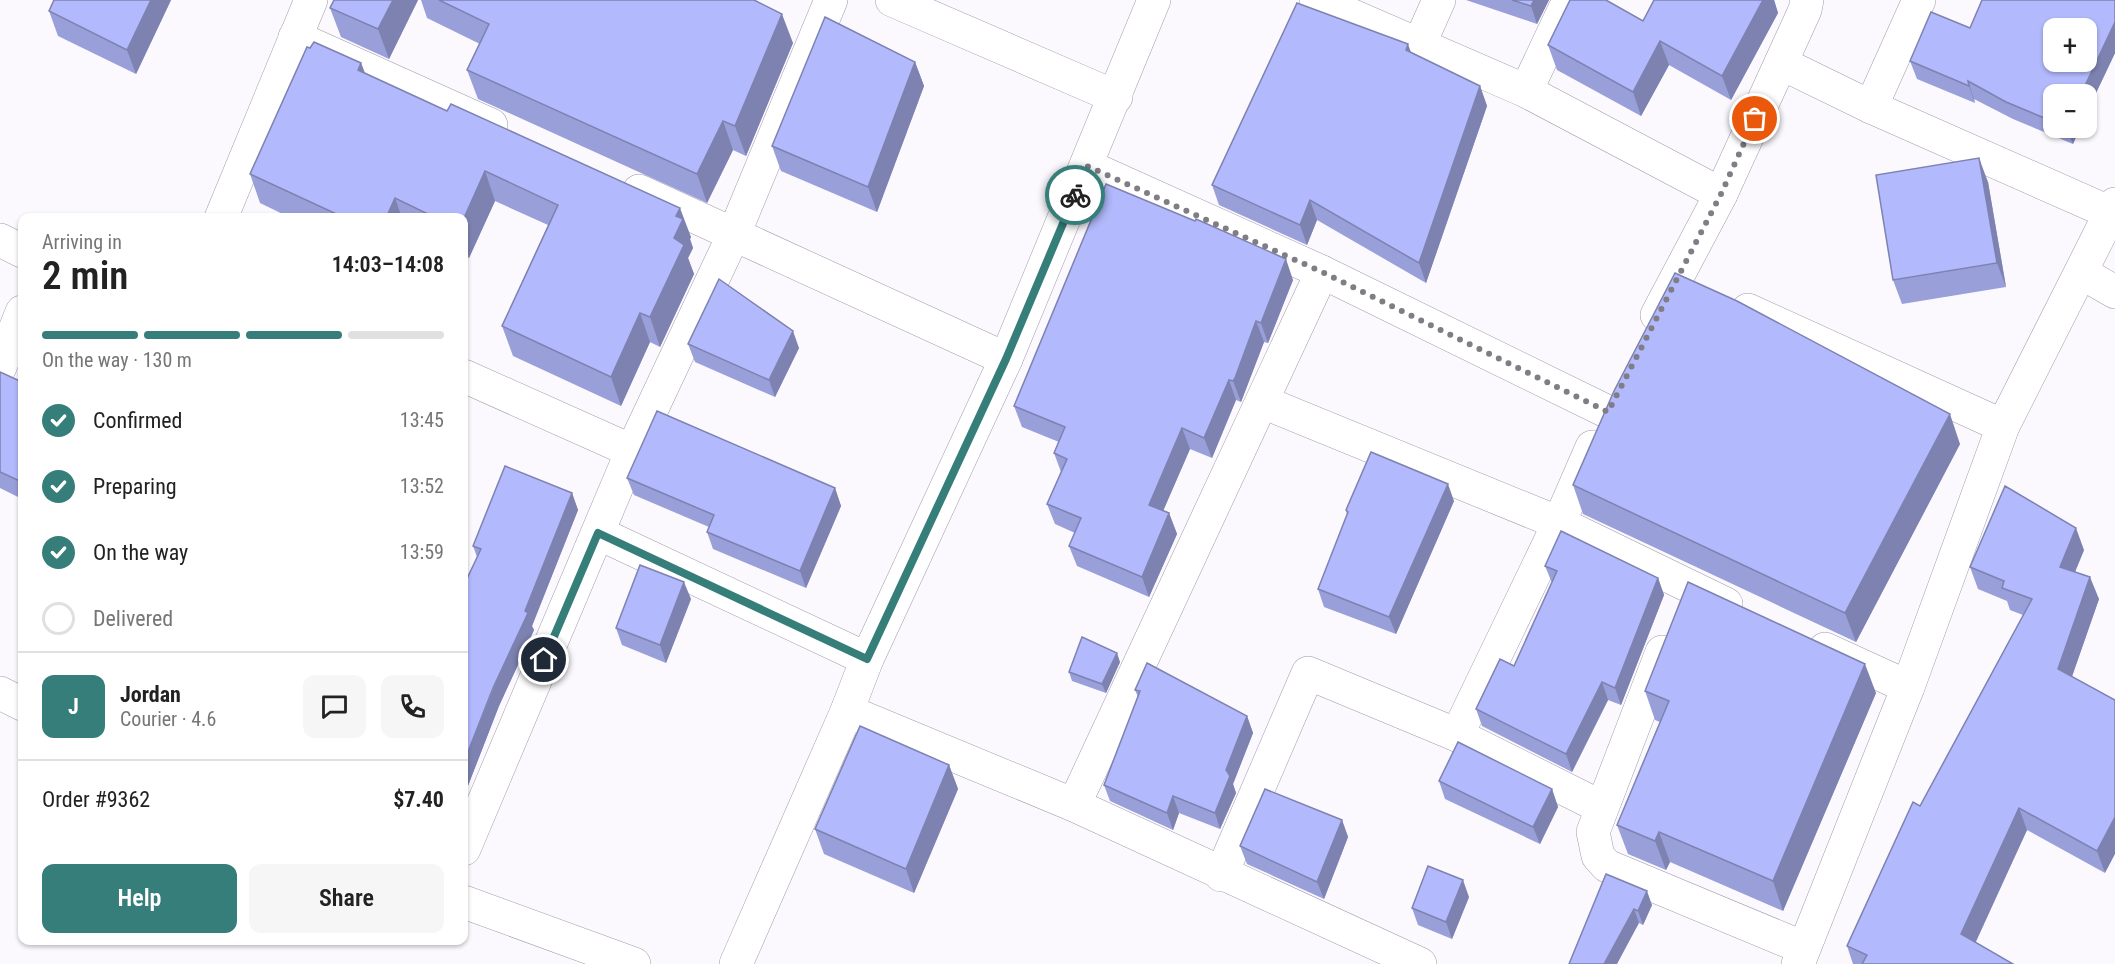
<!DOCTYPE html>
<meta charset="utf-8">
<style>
:root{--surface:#fff;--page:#f6f6f6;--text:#222;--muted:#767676;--line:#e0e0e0;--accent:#357e79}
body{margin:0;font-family:"Roboto Condensed",sans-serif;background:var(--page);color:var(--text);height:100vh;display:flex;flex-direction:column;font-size:22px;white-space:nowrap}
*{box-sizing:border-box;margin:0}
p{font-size:20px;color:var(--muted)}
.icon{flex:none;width:33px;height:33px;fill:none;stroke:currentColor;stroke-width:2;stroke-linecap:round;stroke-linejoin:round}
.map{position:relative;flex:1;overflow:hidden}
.details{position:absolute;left:18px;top:213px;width:450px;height:732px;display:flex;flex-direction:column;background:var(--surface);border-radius:12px;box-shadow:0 2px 4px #0004}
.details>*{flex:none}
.buttons{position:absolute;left:2043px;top:18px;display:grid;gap:12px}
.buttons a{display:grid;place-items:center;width:54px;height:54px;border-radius:12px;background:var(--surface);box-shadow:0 2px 4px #0004;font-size:30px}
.pin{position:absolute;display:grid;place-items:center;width:51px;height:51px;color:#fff;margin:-26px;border:3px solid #fff;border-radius:50%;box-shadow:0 2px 6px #0007}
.courier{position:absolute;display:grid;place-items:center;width:60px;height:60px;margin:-30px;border:4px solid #357e79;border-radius:50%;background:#fff;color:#222;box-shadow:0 2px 8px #0007}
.overview em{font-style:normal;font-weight:600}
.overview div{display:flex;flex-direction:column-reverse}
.overview{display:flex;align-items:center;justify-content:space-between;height:102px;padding:0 24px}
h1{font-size:39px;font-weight:600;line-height:45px}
.bar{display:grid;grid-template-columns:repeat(4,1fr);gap:9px 6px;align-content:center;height:72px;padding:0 24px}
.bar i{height:8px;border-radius:4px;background:var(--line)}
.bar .active{background:var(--accent)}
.bar p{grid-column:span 4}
.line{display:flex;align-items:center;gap:15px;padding:0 24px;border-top:2px solid var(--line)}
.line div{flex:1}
.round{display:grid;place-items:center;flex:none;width:63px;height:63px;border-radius:12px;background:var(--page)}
ol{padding:0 24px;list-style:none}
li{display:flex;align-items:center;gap:18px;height:66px}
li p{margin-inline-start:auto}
li .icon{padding:6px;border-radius:50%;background:var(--accent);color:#fff;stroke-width:4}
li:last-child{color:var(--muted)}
li i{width:33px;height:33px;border:3px solid var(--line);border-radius:50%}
.action{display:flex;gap:12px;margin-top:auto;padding:12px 24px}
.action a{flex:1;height:69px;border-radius:12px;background:var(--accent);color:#fff;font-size:24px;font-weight:600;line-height:69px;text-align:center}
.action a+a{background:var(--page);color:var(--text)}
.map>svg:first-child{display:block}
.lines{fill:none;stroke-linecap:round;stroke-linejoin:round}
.minor-casing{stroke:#a29baf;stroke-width:34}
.minor{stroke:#fff;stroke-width:33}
.wall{fill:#999fd9}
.shaded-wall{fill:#7d82b0}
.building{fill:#b2b9fc;stroke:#7d82b0;stroke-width:1.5;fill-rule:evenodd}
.done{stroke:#807d84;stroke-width:6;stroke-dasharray:0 10.8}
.route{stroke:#357e79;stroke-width:8}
</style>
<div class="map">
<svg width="2115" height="964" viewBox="0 0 2115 964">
<rect width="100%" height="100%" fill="#fbf9fe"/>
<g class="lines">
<defs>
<g id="minor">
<polyline points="892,0 1116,97"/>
<polyline points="1316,0 1526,91 1721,194"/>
<polyline points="1919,0 1871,107 2111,213"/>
<polyline points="295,37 491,125"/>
<polyline points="1419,45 1439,0"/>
<polyline points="1781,63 1871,107"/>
<polyline points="1526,91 1569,0"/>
<polyline points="1087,166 1322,272 1608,412"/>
<polyline points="639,191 1006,359"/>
<polyline points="221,218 311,0"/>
<polyline points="0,240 22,251"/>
<polyline points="2082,273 2115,292"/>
<polyline points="1748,310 2003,426"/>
<polyline points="1657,315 1721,194 1805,10 1807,0"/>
<polyline points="0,367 22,312"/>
<polyline points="464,376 632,451"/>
<polyline points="1263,402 1559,523 1726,604"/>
<polyline points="598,533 867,659"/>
<polyline points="1825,649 1908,687"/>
<polyline points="1662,652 1593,832 1598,856 1607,866 1804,948"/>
<polyline points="0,693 22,704"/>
<polyline points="847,711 1074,805 1420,964"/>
<polyline points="1457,735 1601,807"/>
<polyline points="1074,805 1322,272"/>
<polyline points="464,849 632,451 734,234 831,0"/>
<polyline points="1221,875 1308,673 1457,735 1559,523 1592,447"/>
<polyline points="464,902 634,964"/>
<polyline points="736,964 847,711 867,659 1006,359 1154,0"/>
<polyline points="1798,964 1908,687 2003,426 2115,204"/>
</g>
</defs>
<use href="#minor" class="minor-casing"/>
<use href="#minor" class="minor"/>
</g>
<g class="wall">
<polygon points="54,0 171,0 136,74 58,36 49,11"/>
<polygon points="334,0 418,0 389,59 341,37 330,8"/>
<polygon points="421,0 754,0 793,43 746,156 733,150 707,203 478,99 467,70 480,44 427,18"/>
<polygon points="1466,0 1549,0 1537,24"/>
<polygon points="1654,0 1774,0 1778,13 1731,100 1669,65 1641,116 1557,70 1548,45 1643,21"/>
<polygon points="2115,0 2115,53 2086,114 2086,94 2054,94 2054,128 2080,128 2073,144 2013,119 1974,99 1975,103 1917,79 1910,61 1970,28"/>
<polygon points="1411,53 1480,86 1487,106 1426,283 1317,220 1307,245 1219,205 1212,185"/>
<polygon points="915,62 924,86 877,212 781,171 772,146"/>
<polygon points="361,63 365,73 691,237 690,239 693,248 688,258 694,274 660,347 650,342 621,406 513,356 502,326 548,225 495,201 469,258 464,255 464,218 291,218 260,203 250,174"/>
<polygon points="1988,182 2006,287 1902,304 1893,280"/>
<polygon points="1293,280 1268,343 1264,342 1241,402 1236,400 1212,458 1190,449 1163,511 1169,513 1177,534 1149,597 1077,566 1069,546 1075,533 1055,524 1047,504 1061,472 1054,453 1059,442 1022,427 1014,406"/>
<polygon points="688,344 799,348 775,397 695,362"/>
<polygon points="0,372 22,382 22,499 0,488"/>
<polygon points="1960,444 1856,642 1583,514 1573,485"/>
<polygon points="627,478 835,488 841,506 806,588 713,549 707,532 709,527 634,495"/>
<polygon points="572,493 578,510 532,626 534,630 499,706 464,796 464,585 477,557 473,546"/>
<polygon points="1454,501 1396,634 1324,607 1318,589 1347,515 1346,510"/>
<polygon points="2084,550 2075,572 2099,599 2072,676 2105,873 2027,830 1975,942 2013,964 1853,964 1847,946 1920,806 2023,615 2010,610 2007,601 1978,589 1970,567"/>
<polygon points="1545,566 1658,578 1664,595 1621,705 1608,700 1572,772 1482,726 1476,709 1514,666 1552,583"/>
<polygon points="691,599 666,663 622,645 616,628"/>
<polygon points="1120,662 1106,693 1072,681 1069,672"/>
<polygon points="1135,690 1247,716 1253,733 1233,784 1236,793 1220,829 1179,813 1173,830 1110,801 1104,785 1138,697"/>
<polygon points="1645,691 1876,693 1783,911 1670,862 1666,870 1628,854 1617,825 1660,722 1655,720"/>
<polygon points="949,765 958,789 914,893 824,854 815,829"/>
<polygon points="1439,781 1552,789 1558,807 1540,844 1445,799"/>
<polygon points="1342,820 1348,837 1324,899 1247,864 1240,846"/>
<polygon points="1606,874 1652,905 1643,925 1639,923"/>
<polygon points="1469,897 1452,939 1418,925 1412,908"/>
</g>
<g class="shaded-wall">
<polygon points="151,0 171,0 136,74 127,50"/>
<polygon points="393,0 418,0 389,59 378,29"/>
<polygon points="1534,0 1549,0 1537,24 1531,6"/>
<polygon points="1763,0 1774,0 1778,13 1731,100 1722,76"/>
<polygon points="782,14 793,43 746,156 735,126"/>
<polygon points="2115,22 2115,53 2086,114 2086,94 2081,94"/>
<polygon points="1660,41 1669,65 1641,116 1633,92"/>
<polygon points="1408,44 1415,64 1406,50"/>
<polygon points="915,62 924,86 877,212 868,187"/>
<polygon points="361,63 372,92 358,70"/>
<polygon points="1968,81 1974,99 1975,103 1969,86"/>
<polygon points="1480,86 1487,106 1426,283 1419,263"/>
<polygon points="723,121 733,150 707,203 697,174"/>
<polygon points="2066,128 2080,128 2073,144"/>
<polygon points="1979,158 1988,182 2006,287 1997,263"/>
<polygon points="485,171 495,201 469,258 464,241 464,218"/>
<polygon points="395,198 402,218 386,218"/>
<polygon points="1310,200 1317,220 1307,245 1300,225"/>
<polygon points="680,208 691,237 690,239 693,248 688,258 694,274 660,347 650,317 674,238 676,216"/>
<polygon points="1286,259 1293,280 1268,343 1261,323"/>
<polygon points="640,313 650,342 621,406 611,377"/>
<polygon points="1256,321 1264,342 1241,402 1233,381"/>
<polygon points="793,331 799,348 775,397 769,380"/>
<polygon points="1229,380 1236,400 1212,458 1204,438"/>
<polygon points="1950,414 1960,444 1856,642 1845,613"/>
<polygon points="1182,428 1190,449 1157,525 1149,505"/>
<polygon points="1448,484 1454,501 1396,634 1389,617"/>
<polygon points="835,488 841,506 806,588 800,571"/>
<polygon points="572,493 578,510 532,626 534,630 499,706 464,796 464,762 525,611"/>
<polygon points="1169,513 1177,534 1149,597 1142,577"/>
<polygon points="2076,528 2084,550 2068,589 2060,567"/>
<polygon points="2090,577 2099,599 2067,691 2058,669"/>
<polygon points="1658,578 1664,595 1621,705 1615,688"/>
<polygon points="684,582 691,599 666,663 660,645"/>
<polygon points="1117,653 1120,662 1106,693 1102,684"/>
<polygon points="1865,664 1876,693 1783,911 1773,881"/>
<polygon points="1602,682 1608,700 1572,772 1566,754"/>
<polygon points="1247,716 1253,733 1233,784 1236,793 1220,829 1215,813 1226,770"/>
<polygon points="949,765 958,789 914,893 906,869"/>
<polygon points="1552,789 1558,807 1540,844 1533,827"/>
<polygon points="1173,796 1179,813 1173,830 1167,813"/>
<polygon points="2019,808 2027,830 1969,957 1961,934"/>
<polygon points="2115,817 2115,854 2105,873 2097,851"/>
<polygon points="1342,820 1348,837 1324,899 1317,882"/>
<polygon points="1659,832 1670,862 1666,870 1655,841"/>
<polygon points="1463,880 1469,897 1452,939 1446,922"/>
<polygon points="1647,891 1652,905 1643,925 1638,911"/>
<polygon points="1634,909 1639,923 1617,964 1604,964"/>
</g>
<g class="building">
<polygon points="54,0 151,0 127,50 49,11"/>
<polygon points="334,0 393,0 378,29 330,8"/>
<polygon points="439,0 754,0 782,14 735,126 723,121 697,174 467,70 489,24"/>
<polygon points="1512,0 1534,0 1531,6"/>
<polygon points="1570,0 1606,0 1643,21 1654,0 1763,0 1722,76 1660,41 1633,92 1548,45"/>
<path d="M1982,0H2115V22L2081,94H2054V122L2006,102L1968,81L1969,86L1910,61L1931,12L1970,28ZM2054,28H2086V62H2054Z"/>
<polygon points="1297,3 1408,44 1406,50 1480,86 1419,263 1310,200 1300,225 1212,185"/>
<polygon points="825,17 915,62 868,187 772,146"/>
<polygon points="314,42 361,63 358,70 447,111 451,104 680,208 676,216 683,219 674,238 684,245 650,317 640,313 611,377 502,326 558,205 485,171 464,218 436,218 395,198 386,218 345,218 250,174 307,47 310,48"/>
<polygon points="1979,158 1997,263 1893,280 1876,175"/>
<polygon points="1106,184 1195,221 1196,219 1286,259 1261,323 1256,321 1235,378 1233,381 1229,380 1204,438 1182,428 1149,505 1169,513 1142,577 1069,546 1081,518 1047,504 1067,459 1054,453 1065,427 1014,406"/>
<polygon points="1675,273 1737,301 1950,414 1845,613 1573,485 1614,391"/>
<polygon points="719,279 793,331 769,380 688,344"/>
<polygon points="0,372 22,382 22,482 0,472"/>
<polygon points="657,411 835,488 800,571 707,532 714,515 627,478"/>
<polygon points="1371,452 1448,484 1389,617 1318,589 1348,512 1346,510"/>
<polygon points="505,466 572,493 525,611 528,613 493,688 464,762 464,585 481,549 473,546"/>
<polygon points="2005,486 2076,528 2060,567 2090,577 2058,669 2115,700 2115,817 2097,851 2019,808 1961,934 2013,964 1862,964 1867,955 1847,946 1913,802 1920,806 2032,599 2002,588 2004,581 1970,567"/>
<polygon points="1561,531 1658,578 1615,688 1602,682 1566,754 1476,709 1500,659 1514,666 1557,571 1545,566"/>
<polygon points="640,565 684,582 660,645 616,628"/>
<polygon points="1688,582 1865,664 1773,881 1659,832 1655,841 1617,825 1669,701 1645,691"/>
<polygon points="1082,637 1117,653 1102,684 1069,672"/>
<polygon points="1147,663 1247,716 1226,770 1230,776 1215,813 1173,796 1167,813 1104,785 1140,691 1135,690"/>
<polygon points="860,726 949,765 906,869 815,829"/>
<polygon points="1458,742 1552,789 1533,827 1439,781"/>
<polygon points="1265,789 1342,820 1317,882 1240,846"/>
<polygon points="1428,866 1463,880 1446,922 1412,908"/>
<polygon points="1606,874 1647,891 1638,911 1634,909 1604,964 1569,964"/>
</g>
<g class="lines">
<polyline class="done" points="1075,195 1087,166 1322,272 1608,412 1721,194 1755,119"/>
<polyline class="route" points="544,660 598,533 867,659 1006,359 1075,195"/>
</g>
</svg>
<div class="buttons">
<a>+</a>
<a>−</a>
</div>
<div class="pin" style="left:1755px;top:119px;background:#ea580c"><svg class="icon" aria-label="bag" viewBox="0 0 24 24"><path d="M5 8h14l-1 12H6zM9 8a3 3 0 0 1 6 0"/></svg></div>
<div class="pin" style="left:544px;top:660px;background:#1f2937"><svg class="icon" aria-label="home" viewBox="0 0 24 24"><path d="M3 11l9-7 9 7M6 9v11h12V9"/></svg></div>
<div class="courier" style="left:1075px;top:195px"><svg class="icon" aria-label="bike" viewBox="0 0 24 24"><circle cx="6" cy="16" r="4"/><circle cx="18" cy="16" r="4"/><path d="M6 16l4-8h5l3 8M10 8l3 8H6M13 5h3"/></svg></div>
<section class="details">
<div class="overview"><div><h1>2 min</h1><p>Arriving in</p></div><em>14:03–14:08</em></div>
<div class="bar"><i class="active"></i><i class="active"></i><i class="active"></i><i></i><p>On the way · 130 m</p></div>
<ol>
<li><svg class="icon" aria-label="check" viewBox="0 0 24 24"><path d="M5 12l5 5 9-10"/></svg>Confirmed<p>13:45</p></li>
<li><svg class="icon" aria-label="check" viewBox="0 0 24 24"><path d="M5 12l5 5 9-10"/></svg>Preparing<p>13:52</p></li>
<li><svg class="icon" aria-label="check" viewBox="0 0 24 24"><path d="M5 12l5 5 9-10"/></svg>On the way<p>13:59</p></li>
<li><i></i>Delivered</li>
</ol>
<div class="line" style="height:108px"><b class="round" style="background:var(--accent);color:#fff">J</b><div><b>Jordan</b><p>Courier · 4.6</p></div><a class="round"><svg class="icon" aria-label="chat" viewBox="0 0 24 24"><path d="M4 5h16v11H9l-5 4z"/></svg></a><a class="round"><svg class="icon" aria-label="phone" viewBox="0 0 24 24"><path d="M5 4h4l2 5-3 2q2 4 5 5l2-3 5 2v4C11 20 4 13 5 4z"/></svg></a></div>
<div class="line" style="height:78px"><div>Order #9362</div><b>$7.40</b></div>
<div class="action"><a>Help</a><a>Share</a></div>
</section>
</div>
